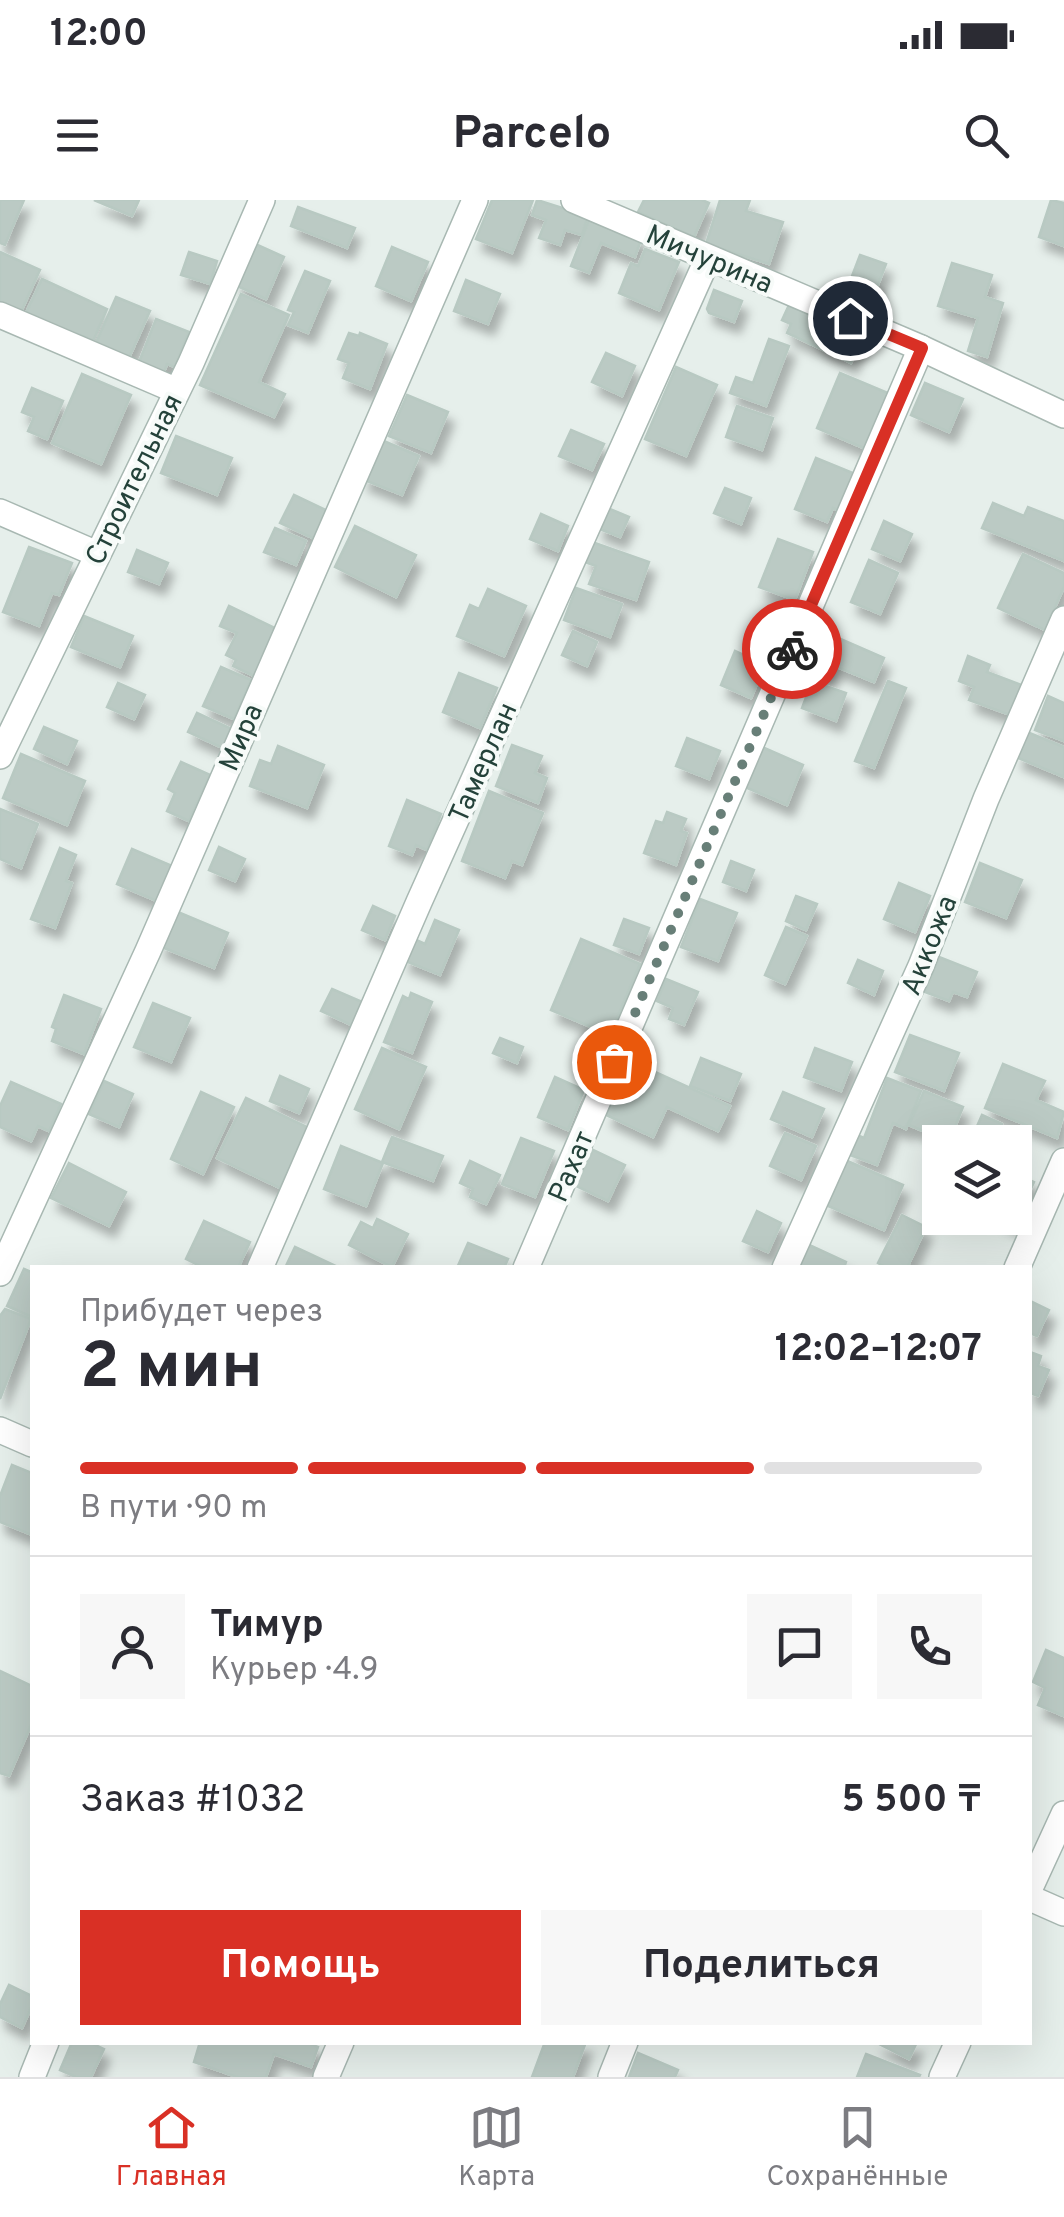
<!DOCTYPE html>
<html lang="ru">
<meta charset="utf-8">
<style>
:root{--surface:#fff;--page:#f7f7f7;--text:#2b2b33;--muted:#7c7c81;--line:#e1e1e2;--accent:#d93025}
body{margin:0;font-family:Overpass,sans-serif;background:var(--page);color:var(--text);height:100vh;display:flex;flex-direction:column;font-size:38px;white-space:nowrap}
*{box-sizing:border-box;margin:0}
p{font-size:32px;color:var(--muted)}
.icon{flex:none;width:55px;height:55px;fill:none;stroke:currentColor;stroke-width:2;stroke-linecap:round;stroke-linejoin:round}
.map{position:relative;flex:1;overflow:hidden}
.drawer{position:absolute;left:30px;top:1065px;width:1002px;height:780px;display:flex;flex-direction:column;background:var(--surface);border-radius:0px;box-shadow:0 10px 40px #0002}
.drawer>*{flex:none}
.fabs{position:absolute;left:922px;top:925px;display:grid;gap:20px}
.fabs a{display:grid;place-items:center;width:110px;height:110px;border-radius:0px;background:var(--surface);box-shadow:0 10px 40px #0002;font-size:50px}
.pin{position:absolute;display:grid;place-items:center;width:85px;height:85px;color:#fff;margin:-42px;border:5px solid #fff;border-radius:50%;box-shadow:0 2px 10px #0007}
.courier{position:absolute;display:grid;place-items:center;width:100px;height:100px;margin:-50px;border:8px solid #d93025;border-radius:50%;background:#fff;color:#222;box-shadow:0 2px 12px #0007}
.headline em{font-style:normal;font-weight:700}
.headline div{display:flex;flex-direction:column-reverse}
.headline{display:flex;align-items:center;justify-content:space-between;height:170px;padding:0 50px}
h1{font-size:65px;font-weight:700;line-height:75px}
.bar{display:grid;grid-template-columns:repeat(4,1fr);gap:15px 10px;align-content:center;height:120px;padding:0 50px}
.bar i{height:12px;border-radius:8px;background:var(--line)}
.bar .active{background:var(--accent)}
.bar p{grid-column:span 4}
.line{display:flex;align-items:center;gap:25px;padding:0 50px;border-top:2px solid var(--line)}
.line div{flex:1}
.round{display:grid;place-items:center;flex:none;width:105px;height:105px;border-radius:0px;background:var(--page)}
.primary-button{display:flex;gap:20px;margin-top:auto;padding:20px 50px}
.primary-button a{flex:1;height:115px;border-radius:0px;background:var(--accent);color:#fff;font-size:40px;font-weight:700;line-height:115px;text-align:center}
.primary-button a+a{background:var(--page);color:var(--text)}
.status{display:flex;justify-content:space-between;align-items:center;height:70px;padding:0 50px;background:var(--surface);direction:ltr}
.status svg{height:28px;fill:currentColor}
header{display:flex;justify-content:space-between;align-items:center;height:130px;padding:0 50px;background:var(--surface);font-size:45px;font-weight:700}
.menu{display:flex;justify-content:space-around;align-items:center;height:140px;border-top:2px solid var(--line);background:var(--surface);font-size:28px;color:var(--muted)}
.menu a{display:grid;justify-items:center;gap:5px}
.menu .active{color:var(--accent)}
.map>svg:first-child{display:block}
.building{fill:#bbcac4;stroke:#b8c9c2;stroke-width:2.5;filter:url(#shadow)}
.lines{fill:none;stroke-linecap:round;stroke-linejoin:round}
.street-casing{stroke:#a8b8b2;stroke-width:28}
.street{stroke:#fff;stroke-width:25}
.done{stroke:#687f78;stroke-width:10;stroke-dasharray:0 18}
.route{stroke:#d93025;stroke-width:12}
.labels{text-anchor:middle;stroke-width:8;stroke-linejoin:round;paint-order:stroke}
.street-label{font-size:28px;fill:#24423a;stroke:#f7fbf9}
</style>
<div class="status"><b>12:00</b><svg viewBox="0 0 49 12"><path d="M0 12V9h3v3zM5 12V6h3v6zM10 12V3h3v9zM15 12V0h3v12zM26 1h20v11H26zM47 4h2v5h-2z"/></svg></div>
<header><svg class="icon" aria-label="menu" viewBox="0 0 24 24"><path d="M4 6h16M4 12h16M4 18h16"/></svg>Parcelo<svg class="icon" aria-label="search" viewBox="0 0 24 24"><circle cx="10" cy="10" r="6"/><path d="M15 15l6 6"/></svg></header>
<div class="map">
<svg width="1064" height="1877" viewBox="0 0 1064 1877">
<defs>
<filter id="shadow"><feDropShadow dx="6" dy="11" stdDeviation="5" flood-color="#0004"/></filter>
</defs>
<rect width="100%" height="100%" fill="#e6efeb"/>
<g class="building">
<polygon points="0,0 24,0 5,45 0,43"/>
<polygon points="94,0 139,0 132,16"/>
<polygon points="492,0 533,0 512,53 476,39"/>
<polygon points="537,0 588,16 582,35 565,30 560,45 539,38 546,20 532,15"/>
<polygon points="644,0 702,0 709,3 694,37 638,12"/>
<polygon points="720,0 750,0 746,11 783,22 769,64 706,44"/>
<polygon points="1051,0 1064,3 1064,46 1039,37"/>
<polygon points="298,7 355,28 347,48 291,26"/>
<polygon points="590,17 642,37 635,57 601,43 589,73 571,66"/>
<polygon points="253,43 284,57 266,99 235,85"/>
<polygon points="392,47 428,62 411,101 376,86"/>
<polygon points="645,49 679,62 659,110 619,93 631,63 638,66"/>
<polygon points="0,52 40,70 20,114 0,104"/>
<polygon points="189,52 217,61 210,84 181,75"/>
<polygon points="860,55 886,64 870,106 844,97"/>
<polygon points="952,63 992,75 985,97 1003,103 987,157 968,151 978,118 938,106"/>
<polygon points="305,71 330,81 308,133 288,125 294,112 288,110"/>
<polygon points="42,79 107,109 93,141 80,135 77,142 24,117"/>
<polygon points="466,80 500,94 488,124 454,111"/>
<polygon points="714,90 742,101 734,122 709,113 707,109"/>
<polygon points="241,94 289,115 259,182 285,194 274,217 200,185"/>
<polygon points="116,97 150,111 128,160 95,145"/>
<polygon points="789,105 862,138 851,163 787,133 791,124 782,120"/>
<polygon points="156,119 189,132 175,167 167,164 164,172 139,162"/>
<polygon points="349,133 359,136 360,133 387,144 370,189 343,178 349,163 338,159"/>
<polygon points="769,139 789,146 766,206 730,193 736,177 753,183"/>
<polygon points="606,153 635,166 622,196 592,182"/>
<polygon points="676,167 717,185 686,256 645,239"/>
<polygon points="840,173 890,194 866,249 817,228"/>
<polygon points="82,174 131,195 101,264 52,243"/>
<polygon points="925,183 963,199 949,232 911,215"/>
<polygon points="32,188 63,201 47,239 28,231 34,217 22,212"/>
<polygon points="407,195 448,212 431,253 389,236"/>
<polygon points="737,206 773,218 762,250 726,237"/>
<polygon points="571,230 604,244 592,270 559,256"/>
<polygon points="176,236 232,258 217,295 161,273"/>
<polygon points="379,239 419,256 402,295 362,279"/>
<polygon points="816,258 860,276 845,313 833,308 827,322 795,309"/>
<polygon points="725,288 751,298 741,324 714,313"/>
<polygon points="294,295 328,311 315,339 280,323"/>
<polygon points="993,303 1024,316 1028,307 1064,321 1064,361 982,328"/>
<polygon points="605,307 629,317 620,337 597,328"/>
<polygon points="541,314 568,326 558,351 530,339"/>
<polygon points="884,321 912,334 900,361 872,349"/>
<polygon points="355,326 416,355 396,397 335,367"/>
<polygon points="275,328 306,341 296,365 264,352"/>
<polygon points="778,339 813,352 795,400 759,387"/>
<polygon points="592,342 649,362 636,400 589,384 596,366 585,362"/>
<polygon points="29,347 72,363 59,395 52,393 39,426 3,412"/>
<polygon points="137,350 168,363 159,384 128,372"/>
<polygon points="1023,354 1064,373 1064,387 1045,430 998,408"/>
<polygon points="869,360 898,373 880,414 851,402"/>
<polygon points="576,388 622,404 610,437 564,420"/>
<polygon points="488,389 526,406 504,456 457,436 470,405 479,409"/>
<polygon points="229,406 277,429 254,476 233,466 236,460 226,455 237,433 220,426"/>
<polygon points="84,416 133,436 120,467 71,447"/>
<polygon points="813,427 884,458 874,482 835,466 830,477 808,468 813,461 801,456"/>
<polygon points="573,431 597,442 587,466 562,455"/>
<polygon points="735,451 765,465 751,498 721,485"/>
<polygon points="968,456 990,465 987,472 1024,486 1013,516 969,500 974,487 959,481"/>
<polygon points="221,467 251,480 234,519 203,506"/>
<polygon points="459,473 497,488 480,528 443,512"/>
<polygon points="888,481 906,488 874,568 855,561"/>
<polygon points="118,483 145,495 134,519 107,507"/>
<polygon points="820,484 846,493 836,521 802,508 808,492 816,495"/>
<polygon points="1048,496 1064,503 1064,541 1035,530"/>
<polygon points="197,513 234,530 225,549 188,532"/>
<polygon points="44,527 77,541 67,564 34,549"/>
<polygon points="1027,532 1064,547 1064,577 1016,557"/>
<polygon points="687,538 720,551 709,579 676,566"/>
<polygon points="512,545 542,556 535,573 547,578 538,603 496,586"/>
<polygon points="278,546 324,565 307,608 250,586 260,560 271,564"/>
<polygon points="762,547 803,565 787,605 745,587"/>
<polygon points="21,554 85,581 67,625 3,598"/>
<polygon points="181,562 210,575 189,621 167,611 175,593 168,589"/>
<polygon points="489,591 543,613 522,665 512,661 505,678 462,661"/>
<polygon points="407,600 441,614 427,650 416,645 412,655 389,646"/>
<polygon points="0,609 38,624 21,668 0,659"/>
<polygon points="667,612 686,619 681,631 687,633 676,665 644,653 656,621 663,623"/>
<polygon points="219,647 245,659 235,681 209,670"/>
<polygon points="60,648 76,655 66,681 72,683 55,728 31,719"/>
<polygon points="132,649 172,666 157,701 117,684"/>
<polygon points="731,661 754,670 746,691 723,682"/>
<polygon points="980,663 1022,680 1006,718 965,702"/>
<polygon points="899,683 930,696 915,732 884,719"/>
<polygon points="796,696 817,704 806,730 786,721"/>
<polygon points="700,699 737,713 718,761 681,747"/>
<polygon points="373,706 395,716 385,740 362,730"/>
<polygon points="173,710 228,733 214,768 159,746"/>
<polygon points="624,719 649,728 639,754 614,745"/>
<polygon points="435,720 459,730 440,775 403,760 412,738 425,744"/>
<polygon points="786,727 807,736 785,784 765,775"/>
<polygon points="581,739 640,764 610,835 551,810"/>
<polygon points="939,757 977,772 967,797 953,792 949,801 925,792"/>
<polygon points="858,760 883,771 874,795 848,783"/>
<polygon points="666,779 698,792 684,825 669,819 673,808 657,801"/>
<polygon points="332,789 369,805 358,828 321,811"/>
<polygon points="411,793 432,802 412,853 384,842 403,796 409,799"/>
<polygon points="64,795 101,809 84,854 52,841 56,829 52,827"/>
<polygon points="153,803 190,818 171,862 134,847"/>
<polygon points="910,835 959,853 944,891 895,872"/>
<polygon points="500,838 523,847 517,863 493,853"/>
<polygon points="382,848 426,867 399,929 355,909"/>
<polygon points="815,848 852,862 841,891 804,877"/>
<polygon points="701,858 741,874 730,901 690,886"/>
<polygon points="631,861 730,906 718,931 667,907 653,937 606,915"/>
<polygon points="1003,864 1045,881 1036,900 1064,912 1057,938 985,908"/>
<polygon points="280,876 309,889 299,913 270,901"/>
<polygon points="555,877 584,890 568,930 538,917"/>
<polygon points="887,878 921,891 906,929 893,923 877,965 850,955 857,935 864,938"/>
<polygon points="104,881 133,894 119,927 89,914"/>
<polygon points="11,882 61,904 49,931 38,926 31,941 0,927 0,906"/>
<polygon points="924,891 963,907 949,942 909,925"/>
<polygon points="201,892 234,907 203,974 171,959"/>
<polygon points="783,892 824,909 812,937 771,919"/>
<polygon points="246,898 309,928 280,988 217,958"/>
<polygon points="982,915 1002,924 994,942 970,942"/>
<polygon points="785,933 816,946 801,980 770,966"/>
<polygon points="392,937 443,956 433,981 382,962"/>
<polygon points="521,938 554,951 535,997 502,984"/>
<polygon points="341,946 383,963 366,1006 324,989"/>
<polygon points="593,950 625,965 608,1001 576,986"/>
<polygon points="845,960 903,985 884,1030 826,1005"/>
<polygon points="470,961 500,975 486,1004 470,997 473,989 460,983"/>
<polygon points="69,963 126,992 109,1026 51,998"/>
<polygon points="1015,973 1034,982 1014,1025 999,1018 1015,1018"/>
<polygon points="757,1011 781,1023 768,1052 743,1041"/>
<polygon points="902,1015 926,1027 907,1068 887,1068 878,1063"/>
<polygon points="377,1019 408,1034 392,1067 349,1045 361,1022 373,1028"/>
<polygon points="204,1021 250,1042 238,1068 204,1068 186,1059"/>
<polygon points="468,1043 508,1059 504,1068 457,1068"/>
<polygon points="807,1044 846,1062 844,1068 796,1068"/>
<polygon points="295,1047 338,1067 338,1068 285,1068"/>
<polygon points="24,1069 31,1072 32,1069 32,1117 7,1106"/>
<polygon points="1030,1101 1049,1110 1037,1136 1030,1133"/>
<polygon points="5,1109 31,1119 0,1199 0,1116"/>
<polygon points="1030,1152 1041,1156 1038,1166 1049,1170 1038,1196 1030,1193"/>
<polygon points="12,1265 32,1273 32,1335 0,1322 0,1296"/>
<polygon points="1046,1450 1064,1458 1064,1516 1038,1505 1045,1488 1033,1482"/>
<polygon points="0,1471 32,1486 32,1523 9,1576 0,1573"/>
<polygon points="9,1785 32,1796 32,1806 22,1828 0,1817 0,1804"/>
<polygon points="72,1842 89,1842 104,1849 91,1877 76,1877 60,1870"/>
<polygon points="200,1842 305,1842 318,1847 311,1867 274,1854 266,1877 237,1877 194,1862"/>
<polygon points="545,1842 586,1842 573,1877 532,1877"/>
<polygon points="875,1842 917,1842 909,1859"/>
<polygon points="638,1853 678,1870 675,1877 629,1877"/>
<polygon points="866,1854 920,1875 919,1877 857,1877"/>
</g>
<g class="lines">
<defs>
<g id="street">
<polyline points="574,0 921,148 1064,215"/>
<polyline points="0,115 175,190"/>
<polyline points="0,312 97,354"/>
<polyline points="0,556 191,163 262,0"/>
<polyline points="260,1068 419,702 708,58"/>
<polyline points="526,1068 921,148"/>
<polyline points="785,1068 921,766 986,599 1064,419"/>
<polyline points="1017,1068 1064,961"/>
<polyline points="0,1073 148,751 475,0"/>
<polyline points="0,1230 32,1244"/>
<polyline points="1030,1688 1064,1614"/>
<polyline points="1030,1698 1064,1713"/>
<polyline points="32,1877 46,1842"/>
<polyline points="326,1877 341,1842"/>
<polyline points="611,1877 625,1842"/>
<polyline points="942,1877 958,1842"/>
</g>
</defs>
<use href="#street" class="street-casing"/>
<use href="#street" class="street"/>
</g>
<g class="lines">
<polyline class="done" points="614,862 792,449"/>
<polyline class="route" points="792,449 922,148 850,118"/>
</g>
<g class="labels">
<g class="street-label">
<text transform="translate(710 58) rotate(23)" y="10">Мичурина</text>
<text transform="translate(133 279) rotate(-64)" y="10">Строительная</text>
<text transform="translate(240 537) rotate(-67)" y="10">Мира</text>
<text transform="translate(482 562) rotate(-66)" y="10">Тамерлан</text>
<text transform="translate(928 745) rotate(-68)" y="10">Аккожа</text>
<text transform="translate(570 966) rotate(-67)" y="10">Рахат</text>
</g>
</g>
</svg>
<div class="fabs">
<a><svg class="icon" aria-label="layers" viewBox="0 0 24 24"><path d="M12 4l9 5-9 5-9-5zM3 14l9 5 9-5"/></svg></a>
</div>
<div class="pin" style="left:614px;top:862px;background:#ea580c"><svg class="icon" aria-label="bag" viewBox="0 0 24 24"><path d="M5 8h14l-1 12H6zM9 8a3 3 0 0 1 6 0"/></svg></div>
<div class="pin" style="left:850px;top:118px;background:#1f2937"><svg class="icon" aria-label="home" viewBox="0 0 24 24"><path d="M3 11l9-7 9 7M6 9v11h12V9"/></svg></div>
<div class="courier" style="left:792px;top:449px"><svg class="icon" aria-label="bike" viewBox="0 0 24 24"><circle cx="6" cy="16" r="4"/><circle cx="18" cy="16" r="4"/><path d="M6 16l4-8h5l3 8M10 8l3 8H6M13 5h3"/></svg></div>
<section class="drawer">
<div class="headline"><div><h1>2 мин</h1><p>Прибудет через</p></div><em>12:02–12:07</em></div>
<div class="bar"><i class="active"></i><i class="active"></i><i class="active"></i><i></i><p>В пути · 90 m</p></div>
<div class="line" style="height:180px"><a class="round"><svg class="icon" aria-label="person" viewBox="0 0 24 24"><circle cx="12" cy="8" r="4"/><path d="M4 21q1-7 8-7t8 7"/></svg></a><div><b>Тимур</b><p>Курьер · 4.9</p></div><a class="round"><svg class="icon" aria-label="chat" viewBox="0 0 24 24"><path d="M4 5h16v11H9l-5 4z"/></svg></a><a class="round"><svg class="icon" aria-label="phone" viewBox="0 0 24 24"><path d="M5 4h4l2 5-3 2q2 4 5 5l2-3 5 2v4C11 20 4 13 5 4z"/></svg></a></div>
<div class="line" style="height:130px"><div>Заказ #1032</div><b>5 500 ₸</b></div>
<div class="primary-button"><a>Помощь</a><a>Поделиться</a></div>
</section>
</div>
<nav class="menu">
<a class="active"><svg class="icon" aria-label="home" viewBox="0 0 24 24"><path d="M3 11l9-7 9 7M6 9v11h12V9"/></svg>Главная</a>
<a><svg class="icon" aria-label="map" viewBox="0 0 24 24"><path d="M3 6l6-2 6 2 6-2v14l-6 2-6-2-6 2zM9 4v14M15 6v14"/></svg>Карта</a>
<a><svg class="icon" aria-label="saved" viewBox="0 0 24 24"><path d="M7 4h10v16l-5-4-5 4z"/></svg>Сохранённые</a>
</nav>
